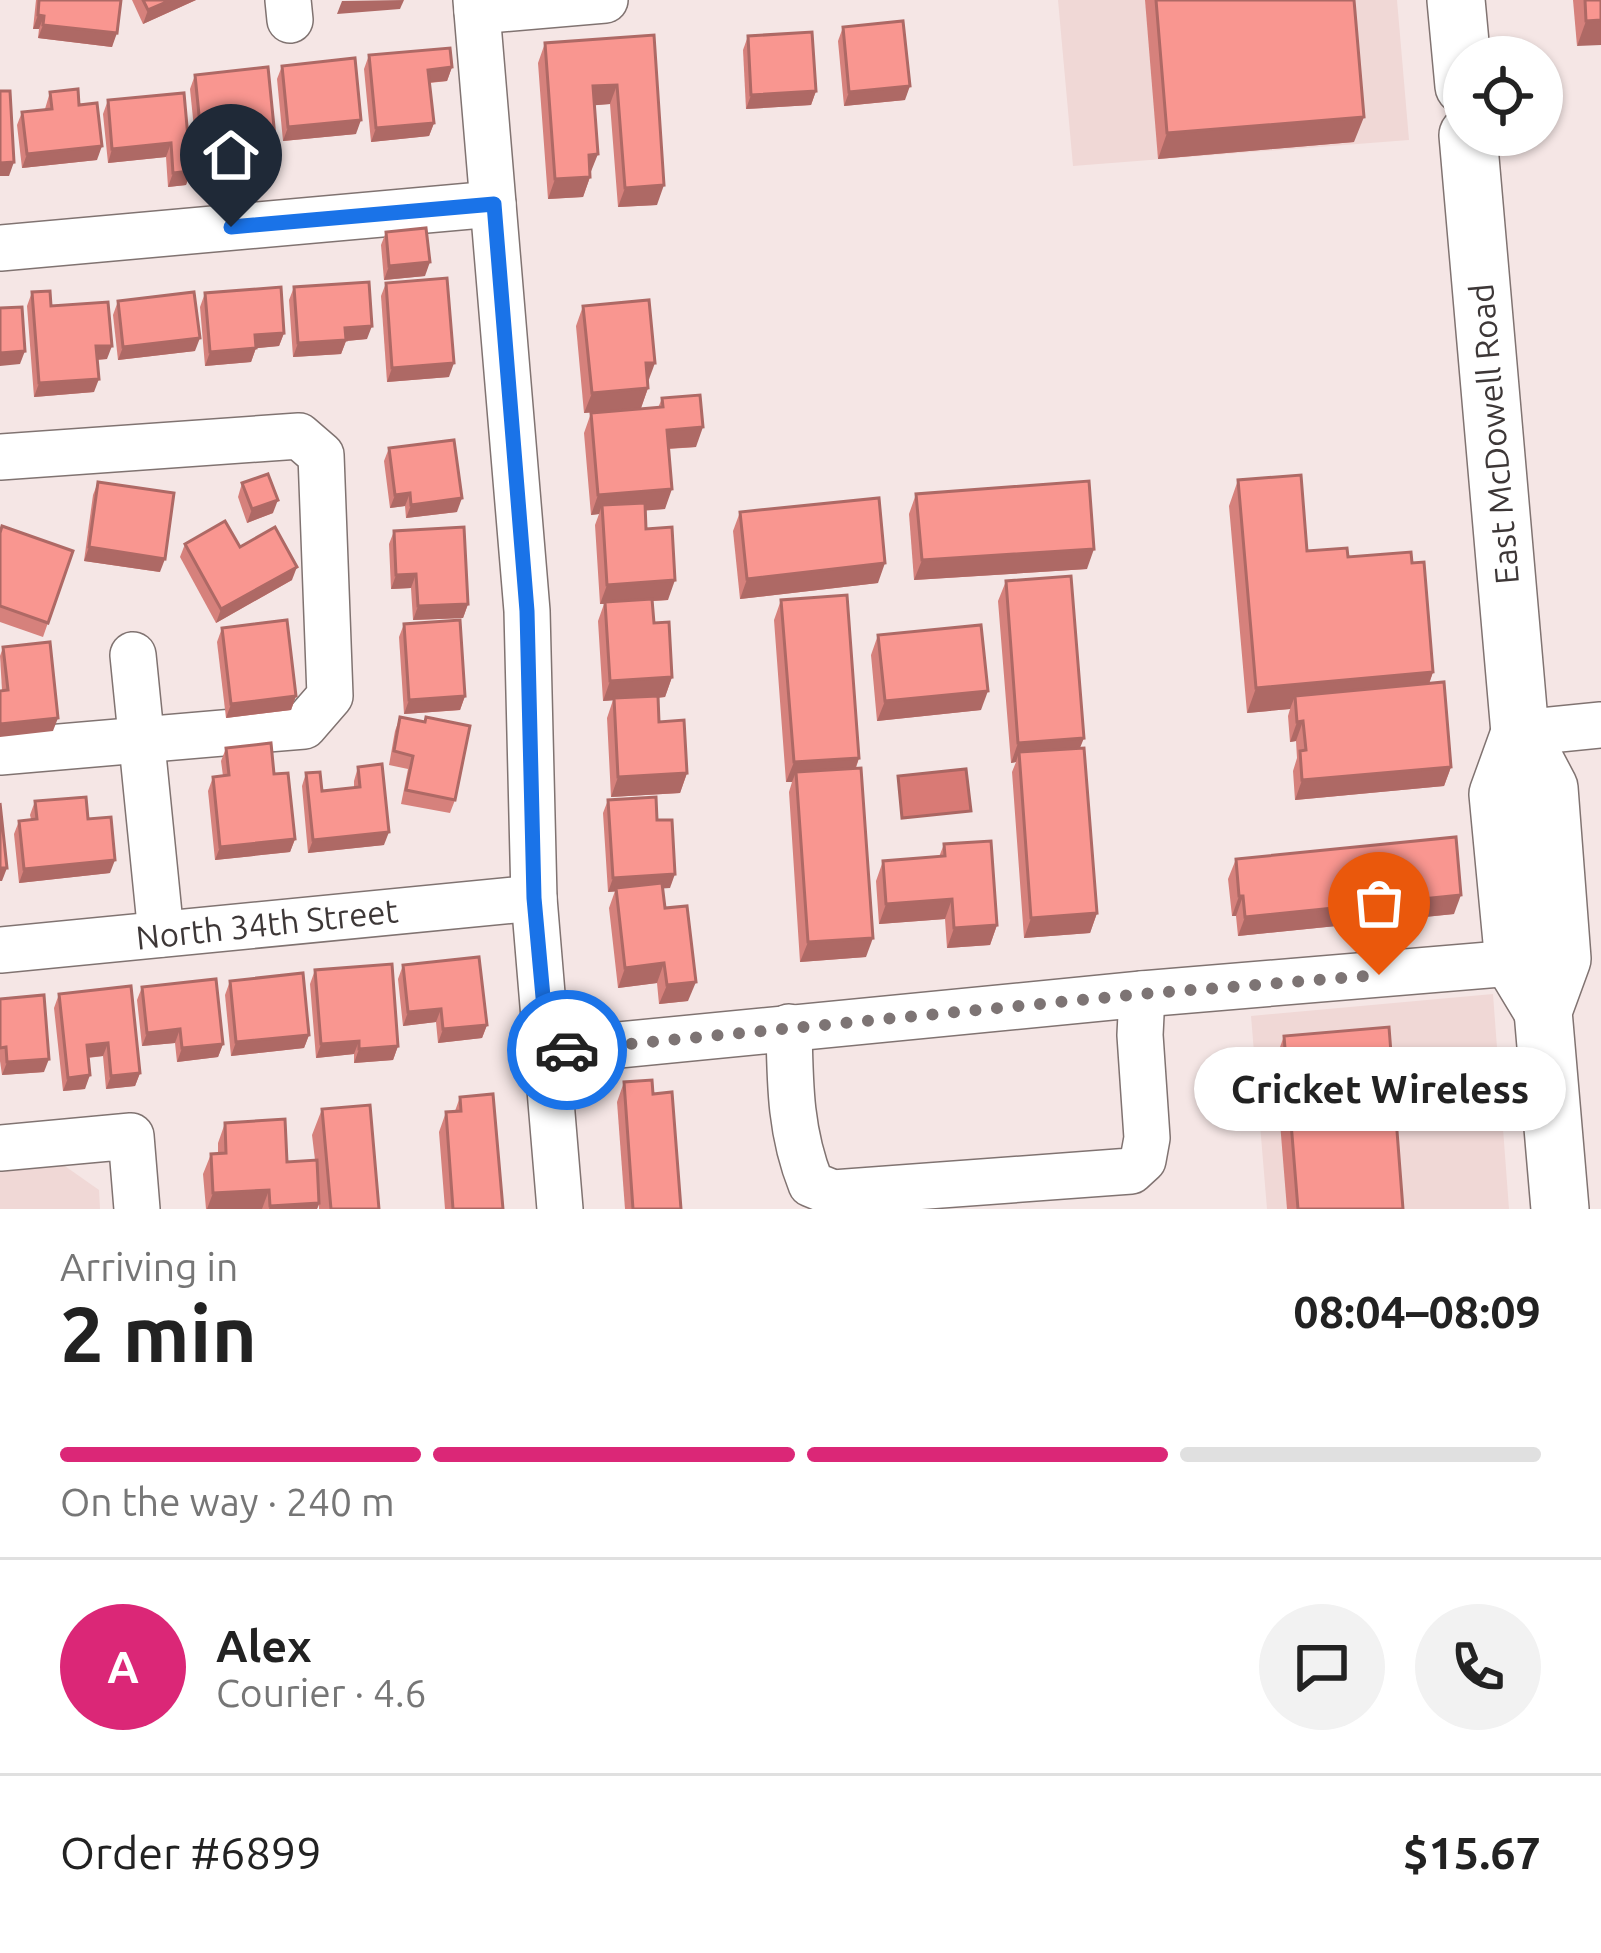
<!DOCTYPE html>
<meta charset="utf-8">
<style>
:root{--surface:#fff;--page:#f2f2f2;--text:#222;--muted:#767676;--line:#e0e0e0;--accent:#db2777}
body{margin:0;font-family:Ubuntu,sans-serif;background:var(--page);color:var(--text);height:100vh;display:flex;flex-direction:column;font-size:45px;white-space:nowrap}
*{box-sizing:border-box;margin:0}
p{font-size:39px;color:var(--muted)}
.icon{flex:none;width:66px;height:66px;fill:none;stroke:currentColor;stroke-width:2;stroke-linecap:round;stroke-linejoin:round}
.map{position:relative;height:1209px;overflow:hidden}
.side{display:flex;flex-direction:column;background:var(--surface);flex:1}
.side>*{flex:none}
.buttons{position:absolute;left:1443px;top:36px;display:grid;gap:24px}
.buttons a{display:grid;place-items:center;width:120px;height:120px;border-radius:50%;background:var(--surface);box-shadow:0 3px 9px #0004;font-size:60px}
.pin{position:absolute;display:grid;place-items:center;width:102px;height:102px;color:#fff;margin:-123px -51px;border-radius:50% 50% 50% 0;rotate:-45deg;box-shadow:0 0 12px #0007}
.pin .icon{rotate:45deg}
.courier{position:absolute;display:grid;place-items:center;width:120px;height:120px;margin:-60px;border:9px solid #1a73e8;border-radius:50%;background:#fff;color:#222;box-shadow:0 3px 15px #0007}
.bubble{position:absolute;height:84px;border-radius:42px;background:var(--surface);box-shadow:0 3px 9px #0004;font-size:39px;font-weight:700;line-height:84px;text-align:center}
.overview em{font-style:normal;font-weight:700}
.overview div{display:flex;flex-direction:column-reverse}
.overview{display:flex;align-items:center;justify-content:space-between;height:204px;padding:0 60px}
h1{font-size:78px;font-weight:700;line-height:90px}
.bar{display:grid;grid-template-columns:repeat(4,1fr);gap:18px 12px;align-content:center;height:144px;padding:0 60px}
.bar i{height:15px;border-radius:9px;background:var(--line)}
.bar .on{background:var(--accent)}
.bar p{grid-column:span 4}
.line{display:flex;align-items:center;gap:30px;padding:0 60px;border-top:3px solid var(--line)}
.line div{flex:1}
.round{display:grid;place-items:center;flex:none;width:126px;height:126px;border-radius:63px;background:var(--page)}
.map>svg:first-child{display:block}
.built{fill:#f0d8d6}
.water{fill:#d97a75;stroke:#aa6662;stroke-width:3}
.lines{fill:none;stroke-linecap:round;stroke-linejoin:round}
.minor-casing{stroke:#807371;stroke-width:48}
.major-casing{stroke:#807371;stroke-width:60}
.minor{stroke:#fff;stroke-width:45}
.major{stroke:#fff;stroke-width:57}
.wall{fill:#d6817c}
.shaded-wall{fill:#ae6965}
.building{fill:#f99690;stroke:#ae6965;stroke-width:3}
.done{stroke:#7d7474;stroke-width:12;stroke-dasharray:0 21.6}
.route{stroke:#1a73e8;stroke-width:15}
.labels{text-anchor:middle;stroke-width:9;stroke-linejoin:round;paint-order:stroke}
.street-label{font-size:33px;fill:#3d3737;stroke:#fff}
</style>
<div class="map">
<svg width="1601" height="1209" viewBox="0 0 1601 1209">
<rect width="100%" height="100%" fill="#f5e6e5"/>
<g class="built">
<polygon points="1058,0 1397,0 1409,140 1073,166"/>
<polygon points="1493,994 1509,1209 1267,1209 1251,1016"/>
<polygon points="52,1157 99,1190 100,1209 0,1209 0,1163"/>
</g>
<polygon class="water" points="966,769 971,811 902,818 898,776"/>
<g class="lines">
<defs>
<g id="minor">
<polyline points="288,0 290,20"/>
<polyline points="476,0 527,611 534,898 560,1209"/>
<polyline points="477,11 605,0"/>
<polyline points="0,248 493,204"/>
<polyline points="0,457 299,436 321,455 330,696 304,726 0,752"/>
<polyline points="133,655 161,934"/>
<polyline points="1520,733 1601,725"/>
<polyline points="0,950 534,898"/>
<path d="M789,1027C790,1083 790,1132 811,1184L833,1193L1131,1171L1143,1160L1147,1138L1140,1035L1142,994"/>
<polyline points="547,1052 1142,994 1548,960"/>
<polyline points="0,1148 131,1136 137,1209"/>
</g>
<g id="major">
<polyline points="1456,0 1464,86"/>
<polyline points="1468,135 1520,733 1549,788 1562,959 1543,1011 1560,1209"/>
<polyline points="1520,733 1498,794 1514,963 1543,1011"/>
</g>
</defs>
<use href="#minor" class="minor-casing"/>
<use href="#major" class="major-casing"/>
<use href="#minor" class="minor"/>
<use href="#major" class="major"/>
</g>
<g class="wall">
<polygon points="36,0 121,0 112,47 38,38 39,29 33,29"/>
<polygon points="132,0 196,0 143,24"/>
<polygon points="1145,0 1354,0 1354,142 1158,159"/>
<polygon points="1573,0 1601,0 1577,46"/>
<polygon points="843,27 905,100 844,106 838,41"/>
<polygon points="654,35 657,205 618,207 610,104 594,105 590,177 583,197 548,199 538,63 545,43"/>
<polygon points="748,36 816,91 811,105 746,109 743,50"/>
<polygon points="369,55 452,67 447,81 430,83 434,123 429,136 371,142 364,69"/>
<polygon points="282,66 356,134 283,141 277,79"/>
<polygon points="195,75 271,161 198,168 190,89"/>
<polygon points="50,92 79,105 97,160 22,168 17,125 22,112 45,109"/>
<polygon points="184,93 191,171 186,185 168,187 166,157 108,163 103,114 108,100"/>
<polygon points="386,232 425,276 384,280 381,245"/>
<polygon points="386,283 449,377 387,382 381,296"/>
<polygon points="294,287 367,339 346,341 341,354 293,357 289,300"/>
<polygon points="32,292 51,306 107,359 97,360 94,392 34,397 27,306"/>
<polygon points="205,293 284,333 279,346 256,348 251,362 205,366 200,307"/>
<polygon points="118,301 195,351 118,360 113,315"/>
<polygon points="583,306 648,382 648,388 641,408 584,413 576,326"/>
<polygon points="662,398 696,447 669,449 665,509 645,510 646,529 668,600 653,601 654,623 672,677 665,697 658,698 659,722 687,773 680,793 611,797 607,718 613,700 603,701 598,621 604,604 600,604 595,525 599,514 591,515 584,433 591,413 658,408"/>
<polygon points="389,448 457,512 406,518 405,506 390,508 384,461"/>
<polygon points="1238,480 1307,551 1412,563 1433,672 1429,684 1451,767 1444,786 1295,800 1293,771 1297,758 1296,741 1290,742 1288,716 1290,709 1247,713 1229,506"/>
<polygon points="98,482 160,572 84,561 93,495"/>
<polygon points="242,483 273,513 247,523 238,497"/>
<polygon points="916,494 1087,569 914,580 909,514"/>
<polygon points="740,512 878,583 740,599 733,531"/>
<polygon points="394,531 468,604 463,618 413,620 411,588 391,589 389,544"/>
<polygon points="0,533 73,551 43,637 0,622"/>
<polygon points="185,544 240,547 292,580 216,623 180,557"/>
<polygon points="1006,581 1080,748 1097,913 1090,933 1024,938 1012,772 1016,762 1011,763 998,601"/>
<polygon points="781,600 859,758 856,768 866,957 800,962 789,792 792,782 786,782 774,620"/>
<polygon points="404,624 465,696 460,710 404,714 399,637"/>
<polygon points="222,628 296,696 291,710 226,718 217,642"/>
<polygon points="878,635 981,710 877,721 871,655"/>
<polygon points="3,647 53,731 2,690 0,656"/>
<polygon points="400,717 455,800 450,813 401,804 408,769 389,765 395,731"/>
<polygon points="226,748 274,774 295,839 290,852 215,860 208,791 213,777 223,776 221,761"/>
<polygon points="358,767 384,845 308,853 302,786 306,773 322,791 354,787 354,781"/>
<polygon points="608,800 657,820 670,888 663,888 665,908 688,1001 659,1004 657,983 618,988 609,908 615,891 608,892 603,813"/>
<polygon points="35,801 88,819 110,873 19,883 14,834 19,821 31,819 30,815"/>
<polygon points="944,844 997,925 990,945 947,948 945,919 879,924 876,881 883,861 939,857"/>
<polygon points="1236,859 1454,914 1238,936 1236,916 1232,916 1228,879"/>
<polygon points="403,965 487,1025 482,1038 438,1043 436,1022 403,1026 398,979"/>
<polygon points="315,970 398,1046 393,1060 354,1063 354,1054 316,1058 310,984"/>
<polygon points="230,981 309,1035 304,1048 231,1056 225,995"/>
<polygon points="142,987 223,1044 218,1057 177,1062 175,1043 142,1046 137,1000"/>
<polygon points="59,994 140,1073 135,1086 106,1089 103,1056 88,1058 85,1089 63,1091 54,1008"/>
<polygon points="0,999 44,1072 2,1075 0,1061"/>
<polygon points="1284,1036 1403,1209 1287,1209 1275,1061"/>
<polygon points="624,1082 653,1094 681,1209 625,1209 617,1102"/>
<polygon points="460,1097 503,1209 445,1209 439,1132 446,1112 455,1111"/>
<polygon points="322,1109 379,1209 319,1209 319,1205 317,1209 206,1209 203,1174 211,1154 218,1153 218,1143 225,1123 287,1162 315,1160 312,1135"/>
</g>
<g class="shaded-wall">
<polygon points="171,0 196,0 143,24 148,10"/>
<polygon points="404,0 400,9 337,14 342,1"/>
<polygon points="38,15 44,16 39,29 33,29"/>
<polygon points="1601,20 1601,45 1577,46 1586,21"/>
<polygon points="43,25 117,33 112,47 38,38"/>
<polygon points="452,67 447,81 423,83 428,70"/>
<polygon points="617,85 610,104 586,106 593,86"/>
<polygon points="910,86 905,100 844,106 849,92"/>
<polygon points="816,91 811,105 746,109 751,95"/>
<polygon points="1364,117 1354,142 1158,159 1167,133"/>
<polygon points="361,120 356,134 283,141 288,127"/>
<polygon points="434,123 429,136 371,142 376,128"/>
<polygon points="171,143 166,157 108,163 112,149"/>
<polygon points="102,146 97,160 22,168 27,154"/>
<polygon points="276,147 271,161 198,168 203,155"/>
<polygon points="598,154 590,174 589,155"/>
<polygon points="14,162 9,176 0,176 0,163"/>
<polygon points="191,171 186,185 168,187 173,173"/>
<polygon points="590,177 583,197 548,199 555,179"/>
<polygon points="664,185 657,205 618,207 625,188"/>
<polygon points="430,262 425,276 384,280 389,266"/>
<polygon points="372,326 367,339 346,341 341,354 293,357 298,343 345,328"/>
<polygon points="284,333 279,346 250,349 255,335"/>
<polygon points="200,338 195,351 118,360 123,347"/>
<polygon points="96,346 112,346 107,359 91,360"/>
<polygon points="256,348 251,362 205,366 210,352"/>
<polygon points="25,351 20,364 0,366 0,353"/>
<polygon points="454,363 449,377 387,382 392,368"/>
<polygon points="646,363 655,363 648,382"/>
<polygon points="99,379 94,392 34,397 39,383"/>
<polygon points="648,388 641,408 584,413 592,393"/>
<polygon points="703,427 696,447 660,449 667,430"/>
<polygon points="672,489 665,509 602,514 602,505 599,514 591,515 598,495"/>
<polygon points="410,493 405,506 390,508 395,495"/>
<polygon points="462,498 457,512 406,518 411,505"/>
<polygon points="278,500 273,513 247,523 252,509"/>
<polygon points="89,547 165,559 160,572 84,561"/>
<polygon points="1094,549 1087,569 914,580 922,560"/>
<polygon points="885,563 878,583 740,599 747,579"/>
<polygon points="297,567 292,580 216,623 221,609"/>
<polygon points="416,574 411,588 391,589 396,575"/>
<polygon points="675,580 668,600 600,604 607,585"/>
<polygon points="468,604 463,618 413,620 418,606"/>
<polygon points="1433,672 1424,698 1295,696 1290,709 1247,713 1256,688"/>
<polygon points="672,677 665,697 603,701 610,681"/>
<polygon points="988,691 981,710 877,721 885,701"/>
<polygon points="296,696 291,710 226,718 231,704"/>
<polygon points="465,696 460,710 404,714 409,700"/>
<polygon points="58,718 53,731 0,737 0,724"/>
<polygon points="1303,721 1296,741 1290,742 1297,722"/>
<polygon points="1084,738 1076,758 1019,752 1016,762 1011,763 1018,743"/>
<polygon points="859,758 852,777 796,772 792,782 786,782 794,762"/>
<polygon points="1451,767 1444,786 1295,800 1302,780"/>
<polygon points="687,773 680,793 611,797 618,777"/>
<polygon points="389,832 384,845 308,853 313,840"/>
<polygon points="295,839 290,852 215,860 220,847"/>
<polygon points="115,860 110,873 19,883 24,869"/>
<polygon points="0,868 7,868 2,881 0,881"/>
<polygon points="675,874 670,888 608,892 613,878"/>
<polygon points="1461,895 1454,914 1238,936 1245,917"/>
<polygon points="1239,896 1243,896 1236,916 1232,916"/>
<polygon points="952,899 945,919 879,924 886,904"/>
<polygon points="1097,913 1090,933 1024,938 1031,918"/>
<polygon points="997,925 990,945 947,948 954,928"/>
<polygon points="873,938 866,957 800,962 808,942"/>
<polygon points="664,963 657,983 618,988 625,968"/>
<polygon points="696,982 688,1001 659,1004 667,985"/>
<polygon points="441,1009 436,1022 403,1026 408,1012"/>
<polygon points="487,1025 482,1038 438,1043 443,1029"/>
<polygon points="180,1029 175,1043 142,1046 147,1033"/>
<polygon points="309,1035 304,1048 231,1056 236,1042"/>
<polygon points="359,1041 354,1054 316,1058 321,1044"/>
<polygon points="108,1043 103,1056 82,1058 87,1045"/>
<polygon points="223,1044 218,1057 177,1062 182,1048"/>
<polygon points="398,1046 393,1060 354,1063 359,1049"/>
<polygon points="49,1059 44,1072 2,1075 7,1062"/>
<polygon points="140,1073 135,1086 106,1089 111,1076"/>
<polygon points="90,1075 85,1089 63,1091 68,1078"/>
<polygon points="269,1190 262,1209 207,1209 213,1193"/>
<polygon points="319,1203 317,1209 269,1209 270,1206"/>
</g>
<g class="building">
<polygon points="39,0 121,0 117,33 43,25 44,16 38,15"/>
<polygon points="143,0 171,0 148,10"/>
<polygon points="1156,0 1354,0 1364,117 1167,133"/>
<polygon points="1585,0 1601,0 1601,20 1586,21"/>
<polygon points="903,21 910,86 849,92 843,27"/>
<polygon points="812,32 816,91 751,95 748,36"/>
<polygon points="654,35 664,185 625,188 617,85 593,86 598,154 589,155 590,177 555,179 545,43"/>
<polygon points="450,48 452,67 428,70 434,123 376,128 369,55"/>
<polygon points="355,58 361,120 288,127 282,66"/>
<polygon points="268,67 276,147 203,155 195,75"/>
<polygon points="78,89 79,105 97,103 102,146 27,154 22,112 52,109 50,92"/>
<polygon points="0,91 10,91 14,162 0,163"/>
<polygon points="184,93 191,171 173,173 171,143 112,149 108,100"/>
<polygon points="426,228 430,262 389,266 386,232"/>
<polygon points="447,278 454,363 392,368 386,283"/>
<polygon points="369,282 372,326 345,328 346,340 298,343 294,287"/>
<polygon points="281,287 284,333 255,335 256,348 210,352 205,293"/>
<polygon points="50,291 51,306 108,302 112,346 96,346 99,379 39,383 32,292"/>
<polygon points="194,292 200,338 123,347 118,301"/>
<polygon points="649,300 655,363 646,363 648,388 592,393 583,306"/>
<polygon points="22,307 25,351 0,353 0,308"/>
<polygon points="700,395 703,427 667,430 672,489 598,495 591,413 663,407 662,398"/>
<polygon points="454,440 462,498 411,505 410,493 395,495 389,448"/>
<polygon points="268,474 278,500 252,509 242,483"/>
<polygon points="1301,475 1307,551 1347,548 1348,557 1411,552 1412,563 1424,562 1433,672 1256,688 1238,480"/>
<polygon points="1089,481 1094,549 922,560 916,494"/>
<polygon points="98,482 174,493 165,559 89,547"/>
<polygon points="879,498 885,563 747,579 740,512"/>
<polygon points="645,503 646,529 672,527 675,580 607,585 602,505"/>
<polygon points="225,521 240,547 275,527 297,567 221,609 185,544"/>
<polygon points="2,526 73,551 48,623 0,606 0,533"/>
<polygon points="464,527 468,604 418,606 416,574 396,575 394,531"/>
<polygon points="1071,576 1084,738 1018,743 1006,581"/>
<polygon points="847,595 859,758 794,762 781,600"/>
<polygon points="652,599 654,623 669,622 672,677 610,681 605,602"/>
<polygon points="287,620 296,696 231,704 222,628"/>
<polygon points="460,620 465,696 409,700 404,624"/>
<polygon points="981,625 988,691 885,701 878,635"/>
<polygon points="50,642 58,718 0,724 0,691 8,690 3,647"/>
<polygon points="1444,682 1451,767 1302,780 1300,751 1306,750 1303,721 1297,722 1295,696"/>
<polygon points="658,696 659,722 684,720 687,773 618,777 614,698"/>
<polygon points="400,717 425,722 426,717 470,726 455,800 406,790 413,756 394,751"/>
<polygon points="271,743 274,774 288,773 295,839 220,847 213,777 229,775 226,748"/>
<polygon points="1084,748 1097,913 1031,918 1019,752"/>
<polygon points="382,764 389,832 313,840 306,773 320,772 322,791 360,787 358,767"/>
<polygon points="861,768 873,938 808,942 796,772"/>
<polygon points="86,797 88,819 111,817 115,860 24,869 19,821 37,819 35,801"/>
<polygon points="656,797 657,820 672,820 675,874 613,878 608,800"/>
<polygon points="0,803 7,868 0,868"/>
<polygon points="1456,837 1461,895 1245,917 1243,896 1239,896 1236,859"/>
<polygon points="991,841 997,925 954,928 952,899 886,904 883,861 945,856 944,844"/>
<polygon points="662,883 665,908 687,906 696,982 667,985 664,963 625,968 616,888"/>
<polygon points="479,957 487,1025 443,1029 441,1009 408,1012 403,965"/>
<polygon points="392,964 398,1046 359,1049 359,1041 321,1044 315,970"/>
<polygon points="303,973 309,1035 236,1042 230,981"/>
<polygon points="216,979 223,1044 182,1048 180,1029 147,1033 142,987"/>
<polygon points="131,986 140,1073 111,1076 108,1043 87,1045 90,1075 68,1078 59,994"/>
<polygon points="44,995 49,1059 7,1062 6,1047 0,1048 0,999"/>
<polygon points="1389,1027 1403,1209 1298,1209 1284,1036"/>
<polygon points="652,1080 653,1094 672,1092 681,1209 633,1209 624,1082"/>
<polygon points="493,1094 503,1209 453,1209 446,1112 461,1111 460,1097"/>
<polygon points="370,1105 379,1209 331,1209 322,1109"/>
<polygon points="1495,1111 1496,1128 1489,1128 1488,1112"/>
<polygon points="285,1119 287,1162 317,1160 319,1203 270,1206 269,1190 213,1193 211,1154 226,1153 225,1123"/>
</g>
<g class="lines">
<polyline class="done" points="567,1050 1142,994 1379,975"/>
<polyline class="route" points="231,227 494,204 527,611 534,898 548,1052 567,1050"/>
</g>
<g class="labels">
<g class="street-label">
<text transform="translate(1494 434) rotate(-95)" y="12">East McDowell Road</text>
<text transform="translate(267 924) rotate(-6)" y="12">North 34th Street</text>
</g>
</g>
</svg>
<div class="buttons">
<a><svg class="icon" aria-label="locate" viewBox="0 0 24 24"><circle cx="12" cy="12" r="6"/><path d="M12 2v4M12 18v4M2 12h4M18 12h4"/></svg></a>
</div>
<div class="pin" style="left:1379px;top:975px;background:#ea580c"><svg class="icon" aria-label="bag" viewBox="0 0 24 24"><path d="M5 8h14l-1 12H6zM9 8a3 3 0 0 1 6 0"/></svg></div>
<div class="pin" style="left:231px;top:227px;background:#1f2937"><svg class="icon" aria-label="home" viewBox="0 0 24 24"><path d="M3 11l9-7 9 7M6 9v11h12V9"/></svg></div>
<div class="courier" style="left:567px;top:1050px"><svg class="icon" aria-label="car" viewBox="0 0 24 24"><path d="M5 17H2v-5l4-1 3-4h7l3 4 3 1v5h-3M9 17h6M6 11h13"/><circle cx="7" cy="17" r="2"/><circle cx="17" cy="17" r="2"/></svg></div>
<div class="bubble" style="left:1194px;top:1047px;width:372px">Cricket Wireless</div>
</div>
<section class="side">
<div class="overview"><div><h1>2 min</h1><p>Arriving in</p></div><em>08:04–08:09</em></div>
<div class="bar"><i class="on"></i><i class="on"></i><i class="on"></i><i></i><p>On the way · 240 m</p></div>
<div class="line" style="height:216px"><b class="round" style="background:var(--accent);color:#fff">A</b><div><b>Alex</b><p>Courier · 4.6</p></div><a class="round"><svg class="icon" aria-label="chat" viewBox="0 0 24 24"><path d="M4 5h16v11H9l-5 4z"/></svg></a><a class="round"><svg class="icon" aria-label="phone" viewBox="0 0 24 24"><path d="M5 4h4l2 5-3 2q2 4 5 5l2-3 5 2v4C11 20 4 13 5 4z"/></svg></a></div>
<div class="line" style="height:156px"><div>Order #6899</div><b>$15.67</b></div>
</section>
